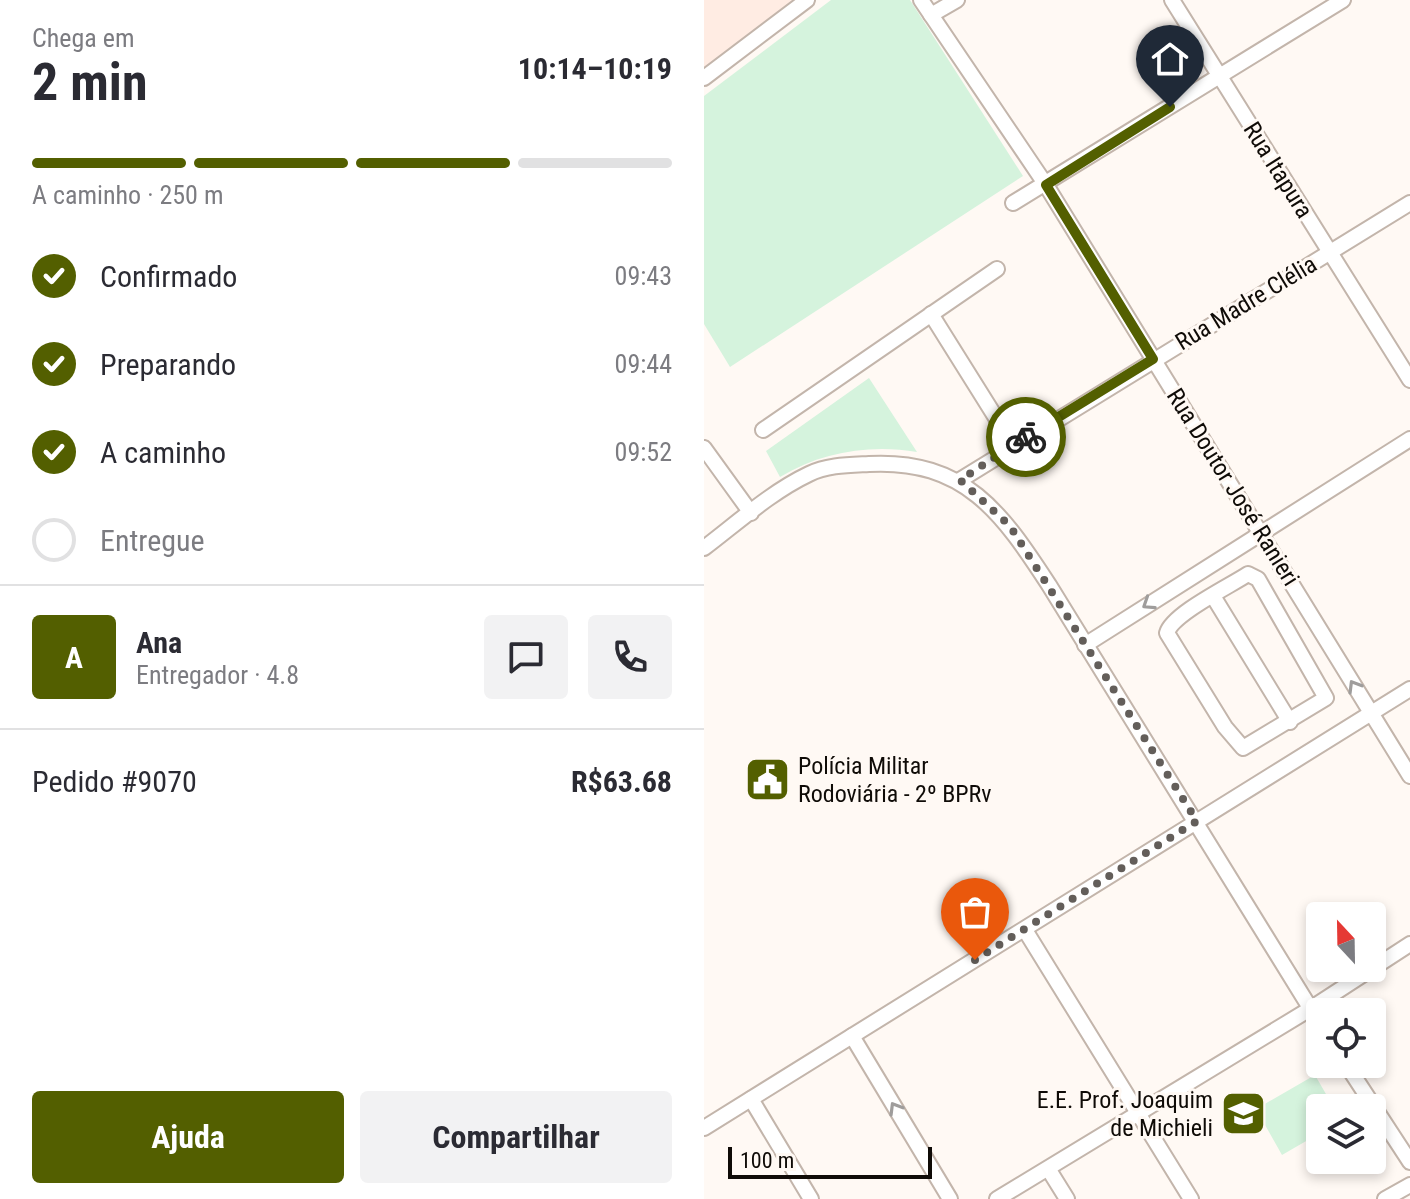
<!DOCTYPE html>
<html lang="pt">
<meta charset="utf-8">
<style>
:root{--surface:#fff;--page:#f2f2f3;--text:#2b2b33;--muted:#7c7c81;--line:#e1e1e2;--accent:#535f00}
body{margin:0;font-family:"Roboto Condensed",sans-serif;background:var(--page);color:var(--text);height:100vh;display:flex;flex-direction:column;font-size:30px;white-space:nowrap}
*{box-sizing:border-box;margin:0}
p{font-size:26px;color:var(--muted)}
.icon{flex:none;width:44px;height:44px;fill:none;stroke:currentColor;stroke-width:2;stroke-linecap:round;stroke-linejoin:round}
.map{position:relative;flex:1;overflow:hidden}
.panel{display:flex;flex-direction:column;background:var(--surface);width:704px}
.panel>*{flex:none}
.needle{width:52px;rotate:338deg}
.controls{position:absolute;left:602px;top:902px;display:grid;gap:16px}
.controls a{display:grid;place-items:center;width:80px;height:80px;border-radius:8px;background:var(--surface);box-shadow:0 4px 12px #0003;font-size:40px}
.scale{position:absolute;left:24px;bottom:20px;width:204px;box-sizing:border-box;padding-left:8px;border:4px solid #0f0b07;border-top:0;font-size:22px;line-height:28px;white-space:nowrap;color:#0f0b07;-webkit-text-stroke:6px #fff9f4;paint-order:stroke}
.pin{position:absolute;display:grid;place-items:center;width:68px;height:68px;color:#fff;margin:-82px -34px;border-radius:50% 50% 50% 0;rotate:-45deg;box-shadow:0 0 8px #0007}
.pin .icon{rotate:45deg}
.courier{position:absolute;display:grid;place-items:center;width:80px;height:80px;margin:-40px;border:6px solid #535f00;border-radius:50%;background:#fff;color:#222;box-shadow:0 2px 10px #0007}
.head em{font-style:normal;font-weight:700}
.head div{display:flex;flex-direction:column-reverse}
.head{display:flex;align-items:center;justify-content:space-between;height:136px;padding:0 32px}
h1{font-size:52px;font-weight:700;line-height:60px}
.bar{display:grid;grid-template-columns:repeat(4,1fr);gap:12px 8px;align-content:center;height:96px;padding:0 32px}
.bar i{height:10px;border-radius:6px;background:var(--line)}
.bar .current{background:var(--accent)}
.bar p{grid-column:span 4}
.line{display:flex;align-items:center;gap:20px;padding:0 32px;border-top:2px solid var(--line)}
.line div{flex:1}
.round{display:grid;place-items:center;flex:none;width:84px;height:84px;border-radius:8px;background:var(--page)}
ol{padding:0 32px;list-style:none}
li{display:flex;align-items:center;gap:24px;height:88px}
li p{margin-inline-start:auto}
li .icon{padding:8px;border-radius:50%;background:var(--accent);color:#fff;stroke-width:4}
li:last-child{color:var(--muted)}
li i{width:44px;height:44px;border:4px solid var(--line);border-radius:50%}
.cta{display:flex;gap:16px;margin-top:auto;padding:16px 32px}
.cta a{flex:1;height:92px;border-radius:8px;background:var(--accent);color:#fff;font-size:32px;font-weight:700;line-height:92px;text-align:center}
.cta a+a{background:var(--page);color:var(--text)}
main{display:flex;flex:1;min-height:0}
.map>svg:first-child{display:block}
.industrial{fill:#ffece3}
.green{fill:#d5f3dd}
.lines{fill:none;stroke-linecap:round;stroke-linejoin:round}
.minor-casing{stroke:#c3b5ab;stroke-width:18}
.minor{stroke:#fff;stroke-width:14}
.oneway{stroke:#9f9d9c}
.done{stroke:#635e5a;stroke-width:8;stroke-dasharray:0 14.4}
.route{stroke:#535f00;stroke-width:10}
.labels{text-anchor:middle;stroke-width:6;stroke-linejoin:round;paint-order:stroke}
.street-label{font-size:24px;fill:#0f0b07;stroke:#fff9f4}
.poi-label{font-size:24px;fill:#0f0b07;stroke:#fff9f4;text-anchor:start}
</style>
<main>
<section class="panel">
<div class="head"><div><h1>2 min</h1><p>Chega em</p></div><em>10:14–10:19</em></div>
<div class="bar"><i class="current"></i><i class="current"></i><i class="current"></i><i></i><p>A caminho · 250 m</p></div>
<ol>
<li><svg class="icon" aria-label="check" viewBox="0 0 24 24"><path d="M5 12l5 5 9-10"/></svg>Confirmado<p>09:43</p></li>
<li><svg class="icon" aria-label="check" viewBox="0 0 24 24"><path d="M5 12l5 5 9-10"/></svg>Preparando<p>09:44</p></li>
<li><svg class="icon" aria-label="check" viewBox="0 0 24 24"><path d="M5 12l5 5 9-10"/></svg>A caminho<p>09:52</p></li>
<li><i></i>Entregue</li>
</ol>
<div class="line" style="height:144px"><b class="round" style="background:var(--accent);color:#fff">A</b><div><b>Ana</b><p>Entregador · 4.8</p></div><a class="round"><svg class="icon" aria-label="chat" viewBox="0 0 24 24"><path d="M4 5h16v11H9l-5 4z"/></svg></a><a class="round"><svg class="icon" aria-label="phone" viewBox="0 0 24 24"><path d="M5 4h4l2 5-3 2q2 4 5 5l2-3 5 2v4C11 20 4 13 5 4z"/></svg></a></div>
<div class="line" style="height:104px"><div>Pedido #9070</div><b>R$63.68</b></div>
<div class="cta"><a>Ajuda</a><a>Compartilhar</a></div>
</section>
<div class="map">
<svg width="706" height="1199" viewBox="0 0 706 1199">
<rect width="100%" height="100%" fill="#fff9f4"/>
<polygon class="industrial" points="0,0 110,0 0,74"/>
<g class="green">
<polygon points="127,0 206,0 319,176 26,367 0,324 0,96"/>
<path d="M165,378L213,452C166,444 117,452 76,477L62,451Z"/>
<polygon points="611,1075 630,1108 616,1108 616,1133 578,1155 552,1109"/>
</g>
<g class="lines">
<defs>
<g id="minor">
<polyline points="217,0 342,185 706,776"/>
<polyline points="468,0 706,380"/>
<polyline points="227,15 253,0"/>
<polyline points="0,78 103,0"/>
<polyline points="309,203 639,0"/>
<polyline points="227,314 309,445"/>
<polyline points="59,430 293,269"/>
<polyline points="0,448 47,513"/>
<polyline points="256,480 706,203"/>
<path d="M0,548C33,523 67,492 105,474C123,465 145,465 165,464C261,459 298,513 345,585L616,1024"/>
<path d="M544,574L554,579L622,698L539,748L521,727L463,633C468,614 526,586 544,574Z"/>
<polyline points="509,596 586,722"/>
<polyline points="381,645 706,439"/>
<polyline points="321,930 487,1199"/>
<polyline points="148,1036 246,1199"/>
<polyline points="642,1064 706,1162"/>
<polyline points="47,1099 107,1199"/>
<polyline points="0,1128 706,689"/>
<polyline points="345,1170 363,1199"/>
<polyline points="293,1199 606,1009 706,944"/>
<polyline points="681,1199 706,1185"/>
</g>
</defs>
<use href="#minor" class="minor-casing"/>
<use href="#minor" class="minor"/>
</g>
<defs><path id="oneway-chevron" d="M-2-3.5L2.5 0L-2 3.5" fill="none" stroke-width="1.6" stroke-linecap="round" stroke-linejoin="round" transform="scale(2)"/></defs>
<g class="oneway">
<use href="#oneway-chevron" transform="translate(444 604) rotate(147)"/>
<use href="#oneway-chevron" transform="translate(650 686) rotate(-121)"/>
<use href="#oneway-chevron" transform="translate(191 1108) rotate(-121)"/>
</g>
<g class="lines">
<polyline class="done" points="271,960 493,821 306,526 256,480 322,437"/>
<polyline class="route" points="322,437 449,359 342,185 466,107"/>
</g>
<defs>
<symbol id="civic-square" viewBox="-11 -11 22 22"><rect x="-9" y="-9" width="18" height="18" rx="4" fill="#535f00" stroke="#fff9f4"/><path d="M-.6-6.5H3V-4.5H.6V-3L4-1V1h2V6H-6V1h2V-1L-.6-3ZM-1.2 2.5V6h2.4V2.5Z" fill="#fff"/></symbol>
<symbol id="school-square" viewBox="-11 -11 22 22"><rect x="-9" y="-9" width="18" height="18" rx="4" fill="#535f00" stroke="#fff9f4"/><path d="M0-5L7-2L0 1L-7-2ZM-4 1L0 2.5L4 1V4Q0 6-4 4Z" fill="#fff"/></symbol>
</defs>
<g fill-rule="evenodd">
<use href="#civic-square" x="38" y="754" width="51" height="51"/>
<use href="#school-square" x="514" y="1088" width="51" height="51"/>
</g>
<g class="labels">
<g class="street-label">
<text transform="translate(574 170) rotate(58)" y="8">Rua Itapura</text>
<text transform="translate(542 303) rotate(-31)" y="8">Rua Madre Clélia</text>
<text transform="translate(529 487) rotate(58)" y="8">Rua Doutor José Ranieri</text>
</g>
<g class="poi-label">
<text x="94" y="774">Polícia Militar<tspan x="94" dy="28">Rodoviária - 2º BPRv</tspan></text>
<text x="509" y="1108" text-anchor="end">E.E. Prof. Joaquim<tspan x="509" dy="28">de Michieli</tspan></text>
</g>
</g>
</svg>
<div class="controls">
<a><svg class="needle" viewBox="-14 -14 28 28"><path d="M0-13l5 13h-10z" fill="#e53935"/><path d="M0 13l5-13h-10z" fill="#7c7c81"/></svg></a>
<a><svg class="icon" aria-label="locate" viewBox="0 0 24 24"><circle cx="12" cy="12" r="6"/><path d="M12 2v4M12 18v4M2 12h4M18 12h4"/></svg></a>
<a><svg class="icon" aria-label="layers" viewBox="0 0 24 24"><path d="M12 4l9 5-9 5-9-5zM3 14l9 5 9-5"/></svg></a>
</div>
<div class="scale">100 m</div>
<div class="pin" style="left:271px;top:960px;background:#ea580c"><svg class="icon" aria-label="bag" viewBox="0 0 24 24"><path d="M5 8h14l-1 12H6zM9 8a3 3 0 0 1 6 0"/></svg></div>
<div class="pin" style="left:466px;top:107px;background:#1f2937"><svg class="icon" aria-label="home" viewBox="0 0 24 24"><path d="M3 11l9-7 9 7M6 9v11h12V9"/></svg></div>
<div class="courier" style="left:322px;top:437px"><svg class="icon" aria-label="bike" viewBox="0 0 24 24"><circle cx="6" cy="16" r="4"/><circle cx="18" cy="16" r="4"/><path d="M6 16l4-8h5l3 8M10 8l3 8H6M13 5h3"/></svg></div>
</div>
</main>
